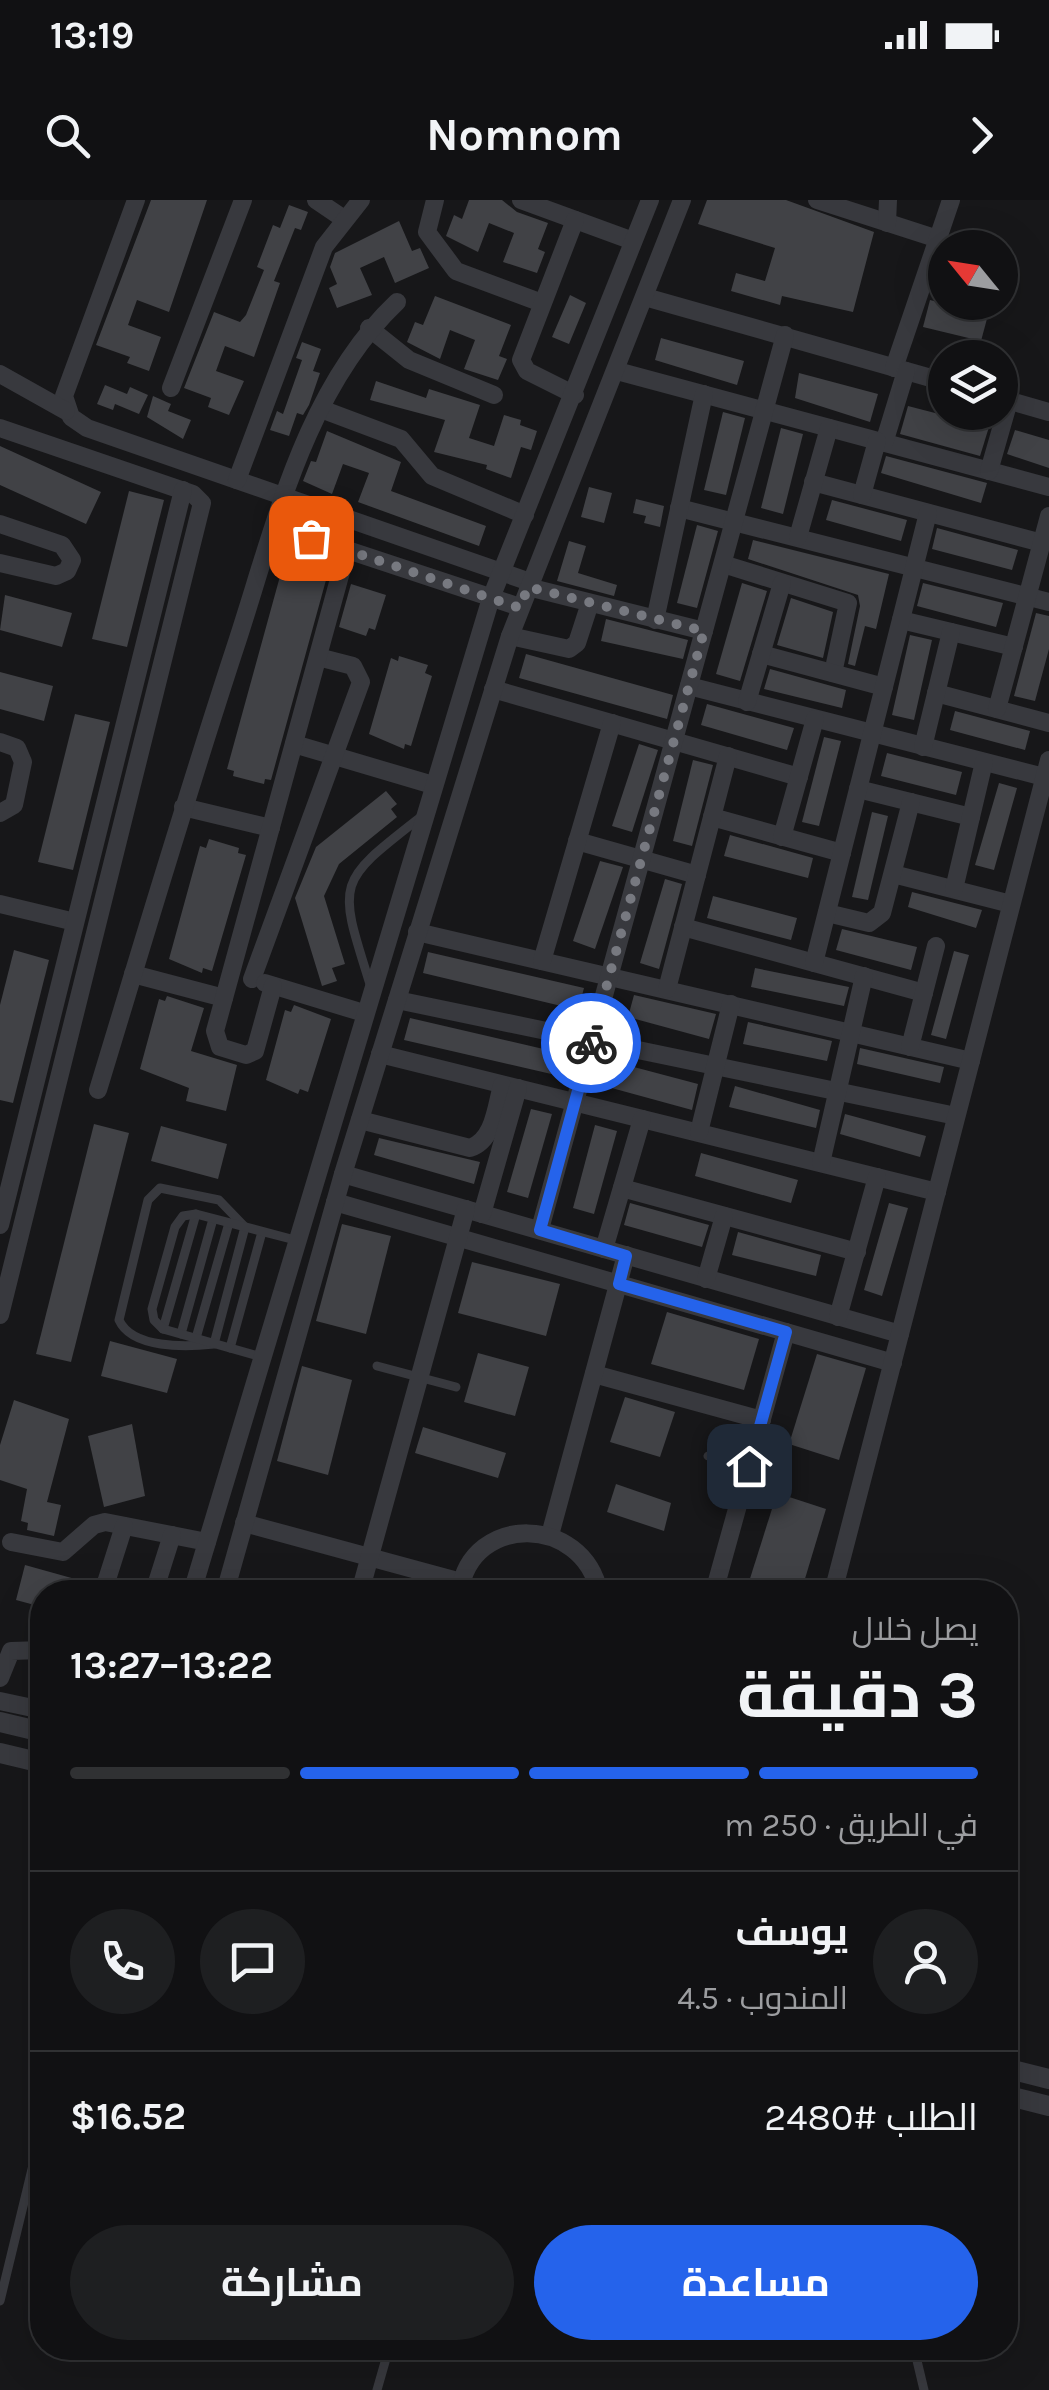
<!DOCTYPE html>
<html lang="ar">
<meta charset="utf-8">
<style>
:root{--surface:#111113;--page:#1e1f21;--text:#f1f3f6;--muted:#9c9da0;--line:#303133;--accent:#2563eb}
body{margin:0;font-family:Karla,Cairo,sans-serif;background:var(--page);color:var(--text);direction:rtl;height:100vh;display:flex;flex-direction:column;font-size:38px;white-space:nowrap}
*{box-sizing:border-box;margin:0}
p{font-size:32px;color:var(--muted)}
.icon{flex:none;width:55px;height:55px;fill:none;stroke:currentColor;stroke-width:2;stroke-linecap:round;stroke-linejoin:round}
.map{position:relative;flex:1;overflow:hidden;direction:ltr}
.drawer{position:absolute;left:30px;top:1380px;width:988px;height:780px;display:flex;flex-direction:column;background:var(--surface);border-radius:40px;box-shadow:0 10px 40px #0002,0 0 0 2px var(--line);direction:rtl}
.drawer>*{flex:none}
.needle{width:65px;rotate:300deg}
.tools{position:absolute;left:928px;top:30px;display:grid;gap:20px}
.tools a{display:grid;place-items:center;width:90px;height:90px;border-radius:50%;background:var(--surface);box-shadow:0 10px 40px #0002,0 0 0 2px var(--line);font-size:50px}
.pin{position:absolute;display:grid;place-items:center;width:85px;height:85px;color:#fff;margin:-42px;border-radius:20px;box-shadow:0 5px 15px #0006}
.courier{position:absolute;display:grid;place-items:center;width:100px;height:100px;margin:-50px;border:8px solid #2563eb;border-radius:50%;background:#fff;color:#222;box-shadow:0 2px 12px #0007}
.headline em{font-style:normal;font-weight:700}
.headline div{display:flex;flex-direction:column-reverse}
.headline{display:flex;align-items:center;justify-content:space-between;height:170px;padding:0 40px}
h1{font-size:65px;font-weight:700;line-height:75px}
.bar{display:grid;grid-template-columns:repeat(4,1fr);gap:15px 10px;align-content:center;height:120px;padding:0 40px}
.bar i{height:12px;border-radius:8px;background:var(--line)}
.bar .active{background:var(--accent)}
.bar p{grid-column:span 4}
.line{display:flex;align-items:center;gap:25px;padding:0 40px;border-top:2px solid var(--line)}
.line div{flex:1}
.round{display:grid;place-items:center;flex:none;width:105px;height:105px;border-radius:52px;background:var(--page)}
.primary-button{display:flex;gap:20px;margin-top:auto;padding:20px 40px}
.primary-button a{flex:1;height:115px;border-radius:60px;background:var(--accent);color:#fff;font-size:40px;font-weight:700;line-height:115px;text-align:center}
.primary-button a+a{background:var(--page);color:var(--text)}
.status{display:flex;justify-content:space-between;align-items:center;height:70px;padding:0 50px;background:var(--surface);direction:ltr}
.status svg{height:28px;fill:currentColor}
header{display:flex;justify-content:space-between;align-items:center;height:130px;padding:0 40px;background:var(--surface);font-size:45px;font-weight:700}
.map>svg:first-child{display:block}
.building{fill:#414246}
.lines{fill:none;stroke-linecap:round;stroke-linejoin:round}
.service{stroke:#38393e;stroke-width:9}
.minor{stroke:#38393e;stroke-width:18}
.tertiary{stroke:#38393e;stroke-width:20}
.done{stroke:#777980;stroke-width:10;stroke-dasharray:0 18}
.route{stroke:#2563eb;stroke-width:12}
</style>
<div class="status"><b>13:19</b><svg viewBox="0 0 49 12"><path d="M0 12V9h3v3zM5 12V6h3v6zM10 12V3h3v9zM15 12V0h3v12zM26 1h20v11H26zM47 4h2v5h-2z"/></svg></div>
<header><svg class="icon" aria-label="forward" viewBox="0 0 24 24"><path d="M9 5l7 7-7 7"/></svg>Nomnom<svg class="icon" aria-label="search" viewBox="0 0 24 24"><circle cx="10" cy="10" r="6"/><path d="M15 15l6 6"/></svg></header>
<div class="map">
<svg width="1049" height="2190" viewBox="0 0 1049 2190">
<rect width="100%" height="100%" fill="#171719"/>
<g class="building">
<polygon points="151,0 207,0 169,112 137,100 128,125 161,137 149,171 127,163 130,157 96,145"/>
<polygon points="469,0 502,0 517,12 548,23 538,49 545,52 537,73 503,62 514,33 489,23 478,52 446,36 454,15 462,19"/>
<polygon points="707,0 786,0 874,32 853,112 782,96 780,105 731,91 736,73 765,81 775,48 698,24"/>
<polygon points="289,5 308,12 301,30 295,28 274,81 280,83 254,157 225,146 216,171 244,181 229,215 208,207 211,198 184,188 214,112 240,122 246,115 264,70 257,67 273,25 280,28"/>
<polygon points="399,21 412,51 420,48 429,68 395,83 384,57 360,68 372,95 337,108 329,88 337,84 330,67 335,53"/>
<polygon points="570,95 586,103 569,144 552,137"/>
<polygon points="435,96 511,125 499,156 507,159 498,180 464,169 475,140 450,130 440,159 407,142 415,122 423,125"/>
<polygon points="930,100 988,115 981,141 923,127"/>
<polygon points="661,138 744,161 737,185 655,160"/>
<polygon points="302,142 321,149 313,171 320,173 309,205 303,215 297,213 289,236 270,230 277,211 283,214 302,160 296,158"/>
<polygon points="799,173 878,194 870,222 795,198"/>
<polygon points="376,181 426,198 429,189 480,205 469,238 494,246 504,215 521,220 520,225 537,231 531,250 521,247 511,278 486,269 487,265 434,252 445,220 370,200"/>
<polygon points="105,185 127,194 130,187 148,195 139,214 115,204 113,210 97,204"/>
<polygon points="153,196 171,204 168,211 191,220 183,239 147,217"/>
<polygon points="908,206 989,227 980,256 900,234"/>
<polygon points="723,212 745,218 726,295 704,290"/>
<polygon points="781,228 803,234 783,314 761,308"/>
<polygon points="1015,230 1049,240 1049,268 1007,254"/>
<polygon points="327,231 401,262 391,291 486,326 479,346 358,302 369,273 343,264 332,294 303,281 311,261 316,262"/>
<polygon points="0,246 101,292 86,324 0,285"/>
<polygon points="886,256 987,283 981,303 881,273"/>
<polygon points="589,287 612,293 604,323 581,317"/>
<polygon points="129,291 164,300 127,447 92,439"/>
<polygon points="636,299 664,306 660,327 644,323 646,316 633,313"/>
<polygon points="832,300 907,320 901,341 826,320"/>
<polygon points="697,325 718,331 697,408 677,403"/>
<polygon points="937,328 1018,350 1012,370 932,349"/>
<polygon points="753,340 889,374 876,429 865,426 855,466 848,464 860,406 858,395 748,359"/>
<polygon points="569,341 586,346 578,373 617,385 614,396 557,381"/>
<polygon points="291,367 326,380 271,580 265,579 264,584 233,576 234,571 227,569 282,369 290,371"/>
<polygon points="742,383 767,391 740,481 716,474"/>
<polygon points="923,383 1003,403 996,427 917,406"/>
<polygon points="351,384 386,395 375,430 369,428 366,436 339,427"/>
<polygon points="5,395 72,413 62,447 0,430"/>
<polygon points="791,398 833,412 823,458 777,445"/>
<polygon points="1036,413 1049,416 1049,449 1035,501 1014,496"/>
<polygon points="606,419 688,440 683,459 601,441"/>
<polygon points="910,435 932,440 914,520 892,515"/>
<polygon points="526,454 673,495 667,519 519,478"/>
<polygon points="399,456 428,465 425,473 432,476 411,546 405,544 404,549 369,534 391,458 398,461"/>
<polygon points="770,469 846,490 842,508 764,489"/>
<polygon points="0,472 53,486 44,521 0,509"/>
<polygon points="707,504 794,528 787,550 701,525"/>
<polygon points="955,511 1030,531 1025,550 950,530"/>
<polygon points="75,514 110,522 73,670 38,662"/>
<polygon points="824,537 841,541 819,626 802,622"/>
<polygon points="639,544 658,550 632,632 612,626"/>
<polygon points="887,553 962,572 956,595 881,576"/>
<polygon points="693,560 713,565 692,646 673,641"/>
<polygon points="999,583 1017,588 994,670 975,665"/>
<polygon points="386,591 397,604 391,609 397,617 339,664 324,696 345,764 332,768 337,781 322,786 295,698 316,647"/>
<polygon points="872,612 888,616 868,700 852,697"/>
<polygon points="730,635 813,658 808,678 724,656"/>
<polygon points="209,639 239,648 238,653 246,655 212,771 203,768 202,773 169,759 200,646 206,648"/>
<polygon points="600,661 623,667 595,749 573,741"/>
<polygon points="665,679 682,684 659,769 640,763"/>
<polygon points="912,692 982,710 976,728 908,707"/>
<polygon points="713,696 797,718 791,740 707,718"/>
<polygon points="842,729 917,747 911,770 836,750"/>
<polygon points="14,750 49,760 13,903 0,900 0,805"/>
<polygon points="954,751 969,755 946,839 931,835"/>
<polygon points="428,752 584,788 578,810 423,773"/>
<polygon points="755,768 849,787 844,806 751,787"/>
<polygon points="634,795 716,814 709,839 628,817"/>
<polygon points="167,796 204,808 191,851 237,865 226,911 186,901 189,888 140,869 159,799 165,801"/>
<polygon points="294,805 331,819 308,892 300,889 298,894 266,880 285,810 291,812"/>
<polygon points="410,818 565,854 560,876 404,840"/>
<polygon points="748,822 832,841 827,861 743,844"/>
<polygon points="860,848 944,867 940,883 857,864"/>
<polygon points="615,862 698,884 692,910 608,887"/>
<polygon points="735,886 820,910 816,928 729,907"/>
<polygon points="531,909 552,914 528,998 507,992"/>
<polygon points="845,914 926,936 920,957 840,934"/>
<polygon points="94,924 129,933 71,1162 36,1154"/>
<polygon points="595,925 617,931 594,1014 573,1008"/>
<polygon points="161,926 227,944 218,979 151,961"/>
<polygon points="379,938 480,962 474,984 374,955"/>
<polygon points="701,953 798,980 791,1003 695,976"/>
<polygon points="630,1003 709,1025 702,1047 624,1025"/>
<polygon points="889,1003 908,1008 882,1096 864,1090"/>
<polygon points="342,1024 391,1036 366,1134 316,1121"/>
<polygon points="738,1032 821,1055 816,1076 732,1055"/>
<polygon points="472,1062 560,1084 546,1136 458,1113"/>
<polygon points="667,1112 759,1139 744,1190 651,1164"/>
<polygon points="110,1141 177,1159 167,1193 101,1176"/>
<polygon points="478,1153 529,1167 515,1216 464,1202"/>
<polygon points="817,1154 866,1168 839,1260 789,1244"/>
<polygon points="302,1166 352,1180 328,1275 277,1261"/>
<polygon points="625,1197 675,1212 660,1257 610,1242"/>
<polygon points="14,1200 69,1219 47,1302 61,1305 54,1336 27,1330 28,1323 21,1321 27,1289 0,1280 0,1245"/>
<polygon points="132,1224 145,1296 104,1307 88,1236"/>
<polygon points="423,1227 506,1253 498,1278 415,1253"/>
<polygon points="616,1284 671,1303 664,1331 607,1312"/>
<polygon points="777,1293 826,1309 801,1392 747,1388"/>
<polygon points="25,1365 93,1384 91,1392 42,1392 42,1407 16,1400"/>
</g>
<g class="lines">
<g class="service">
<path d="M370,784C337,680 336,683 422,616"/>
<path d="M160,988L219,1000L245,1027L214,1144C186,1147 132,1149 119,1120L148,1000Z"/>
<polyline points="163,1129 196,1014"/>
<polyline points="181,1134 213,1019"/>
<polyline points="196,1138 229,1023"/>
<polyline points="230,1148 262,1032"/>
<polyline points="262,1157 163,1129 154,1120 152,1109 175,1027 183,1016 196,1014 295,1040"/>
<polyline points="377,1166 456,1187"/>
<polyline points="708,1256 779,1274"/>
<polyline points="0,2101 42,1928"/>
<polyline points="914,2148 924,2190"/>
<polyline points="377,2190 389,2148"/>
</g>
<g class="minor">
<polyline points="136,0 64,196 71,217 87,228 530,382"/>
<polyline points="316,0 344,19"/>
<polyline points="435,0 427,32 456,71 542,103"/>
<polyline points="521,0 633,41"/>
<polyline points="817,0 938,39"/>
<polyline points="887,23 888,0"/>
<polyline points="645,97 945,182"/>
<polyline points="369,128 409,160 494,195"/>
<polyline points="894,168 951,0"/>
<polyline points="617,171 1049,287"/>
<polyline points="0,174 66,211"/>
<polyline points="171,188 243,0"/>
<polyline points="575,195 527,171 521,160 575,20"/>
<polyline points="1000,198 1049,212"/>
<polyline points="321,209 401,239 432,276 525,315"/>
<polyline points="0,228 193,294 202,303 0,1115"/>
<polyline points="884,243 906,171"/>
<polyline points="989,271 1009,201"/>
<polyline points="237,280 324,47 361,0"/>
<polyline points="813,282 1042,343"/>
<polyline points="862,295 877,241"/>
<polyline points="679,308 1049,402"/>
<polyline points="0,324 62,345 72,360 67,371 56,376 0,363"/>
<polyline points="275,326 520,407"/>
<polyline points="798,337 829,228"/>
<polyline points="723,364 848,403 833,473"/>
<polyline points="528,387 704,431"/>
<polyline points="655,420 704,194"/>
<polyline points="901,420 1014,447"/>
<polyline points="510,436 569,449 577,443 590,403"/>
<polyline points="761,454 884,487"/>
<polyline points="689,486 1044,577"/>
<polyline points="493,489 799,577"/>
<polyline points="936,493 1049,523"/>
<polyline points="747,502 782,383"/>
<polyline points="997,509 1049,316"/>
<polyline points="0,542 17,548 23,562 14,605 0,613"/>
<polyline points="294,544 433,585"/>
<polyline points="923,547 951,432"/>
<polyline points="858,589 971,617"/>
<polyline points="183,607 271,628"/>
<polyline points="712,617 842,653"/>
<polyline points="782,637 815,519"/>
<polyline points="577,641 697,675"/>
<polyline points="893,674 1011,704"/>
<polyline points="954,689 984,562"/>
<polyline points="0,704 75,722"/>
<polyline points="827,713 869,723 882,713 911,602"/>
<polyline points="683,727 924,793"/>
<polyline points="417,732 971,861"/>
<polyline points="542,761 612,523"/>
<polyline points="814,763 928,313"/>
<polyline points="133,774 224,798"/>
<polyline points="252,779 361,482 353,466 318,457"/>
<polyline points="265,783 364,813"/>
<polyline points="273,786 255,851 246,855 220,847 215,831 347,350"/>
<polyline points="667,789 728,556"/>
<polyline points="397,800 956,916"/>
<polyline points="910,847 936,746"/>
<polyline points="380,854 937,992"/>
<path d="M98,890C143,742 187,594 235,448C274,330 304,190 397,102"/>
<path d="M360,920L470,948C494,940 496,907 502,885"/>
<polyline points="699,932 731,804"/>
<polyline points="821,963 864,776"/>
<polyline points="343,974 900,1134"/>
<polyline points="622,988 857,1052"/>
<polyline points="335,1002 893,1163"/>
<polyline points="482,1014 518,888"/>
<polyline points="0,1025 183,290"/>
<polyline points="540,1029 785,135"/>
<polyline points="604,1049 642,919"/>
<polyline points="706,1079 724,1016"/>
<polyline points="838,1117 877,977"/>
<polyline points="594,1174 762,1220"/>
<polyline points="244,1323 461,1382"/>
<polyline points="550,1335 626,1055"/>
<polyline points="11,1342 63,1352 94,1325 105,1322 207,1342"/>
<path d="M460,1391C471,1313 583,1315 599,1392"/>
<polyline points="103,1392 124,1326"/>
<polyline points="154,1392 172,1335"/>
<polyline points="192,1392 491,398 650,0"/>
<polyline points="225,1392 343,974 510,436 682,0"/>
<polyline points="360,1392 466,1009"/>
<polyline points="714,1392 786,1132"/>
<polyline points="833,1392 1049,560"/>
<polyline points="0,1478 11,1451 42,1450"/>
<polyline points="0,1501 42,1510"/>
</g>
<g class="tertiary">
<polyline points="0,1522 42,1532"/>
<polyline points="0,1553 42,1563"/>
<polyline points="1005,1868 1049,1879"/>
<polyline points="1005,1895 1049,1906"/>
</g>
</g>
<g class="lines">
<polyline class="done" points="311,338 520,408 528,387 704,431 591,843"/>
<polyline class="route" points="591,843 540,1030 626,1056 619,1084 786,1132 749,1266"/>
</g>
</svg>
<div class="tools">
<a><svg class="needle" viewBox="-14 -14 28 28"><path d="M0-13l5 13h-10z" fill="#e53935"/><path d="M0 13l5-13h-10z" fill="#9c9da0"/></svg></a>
<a><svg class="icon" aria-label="layers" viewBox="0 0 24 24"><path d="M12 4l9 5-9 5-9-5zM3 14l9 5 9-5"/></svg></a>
</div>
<div class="pin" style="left:311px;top:338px;background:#ea580c"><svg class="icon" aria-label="bag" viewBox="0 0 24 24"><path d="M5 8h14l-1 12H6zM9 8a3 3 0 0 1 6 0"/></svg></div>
<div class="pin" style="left:749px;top:1266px;background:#1f2937"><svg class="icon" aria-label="home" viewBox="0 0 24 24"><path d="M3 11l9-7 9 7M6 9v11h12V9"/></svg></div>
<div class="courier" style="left:591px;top:843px"><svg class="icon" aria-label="bike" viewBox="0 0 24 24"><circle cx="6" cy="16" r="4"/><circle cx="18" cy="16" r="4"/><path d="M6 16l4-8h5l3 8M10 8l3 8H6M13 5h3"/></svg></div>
<section class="drawer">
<div class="headline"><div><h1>3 دقيقة</h1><p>يصل خلال</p></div><em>13:22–13:27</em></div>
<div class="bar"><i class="active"></i><i class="active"></i><i class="active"></i><i></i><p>في الطريق · 250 m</p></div>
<div class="line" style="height:180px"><a class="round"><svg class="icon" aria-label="person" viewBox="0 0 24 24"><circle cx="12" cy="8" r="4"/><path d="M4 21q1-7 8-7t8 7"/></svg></a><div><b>يوسف</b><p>المندوب · 4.5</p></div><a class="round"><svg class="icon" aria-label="chat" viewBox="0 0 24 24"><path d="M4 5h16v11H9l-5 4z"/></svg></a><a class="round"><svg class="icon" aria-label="phone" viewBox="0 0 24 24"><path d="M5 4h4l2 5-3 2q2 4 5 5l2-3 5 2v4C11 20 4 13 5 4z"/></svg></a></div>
<div class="line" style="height:130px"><div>الطلب #2480</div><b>$16.52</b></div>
<div class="primary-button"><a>مساعدة</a><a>مشاركة</a></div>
</section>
</div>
